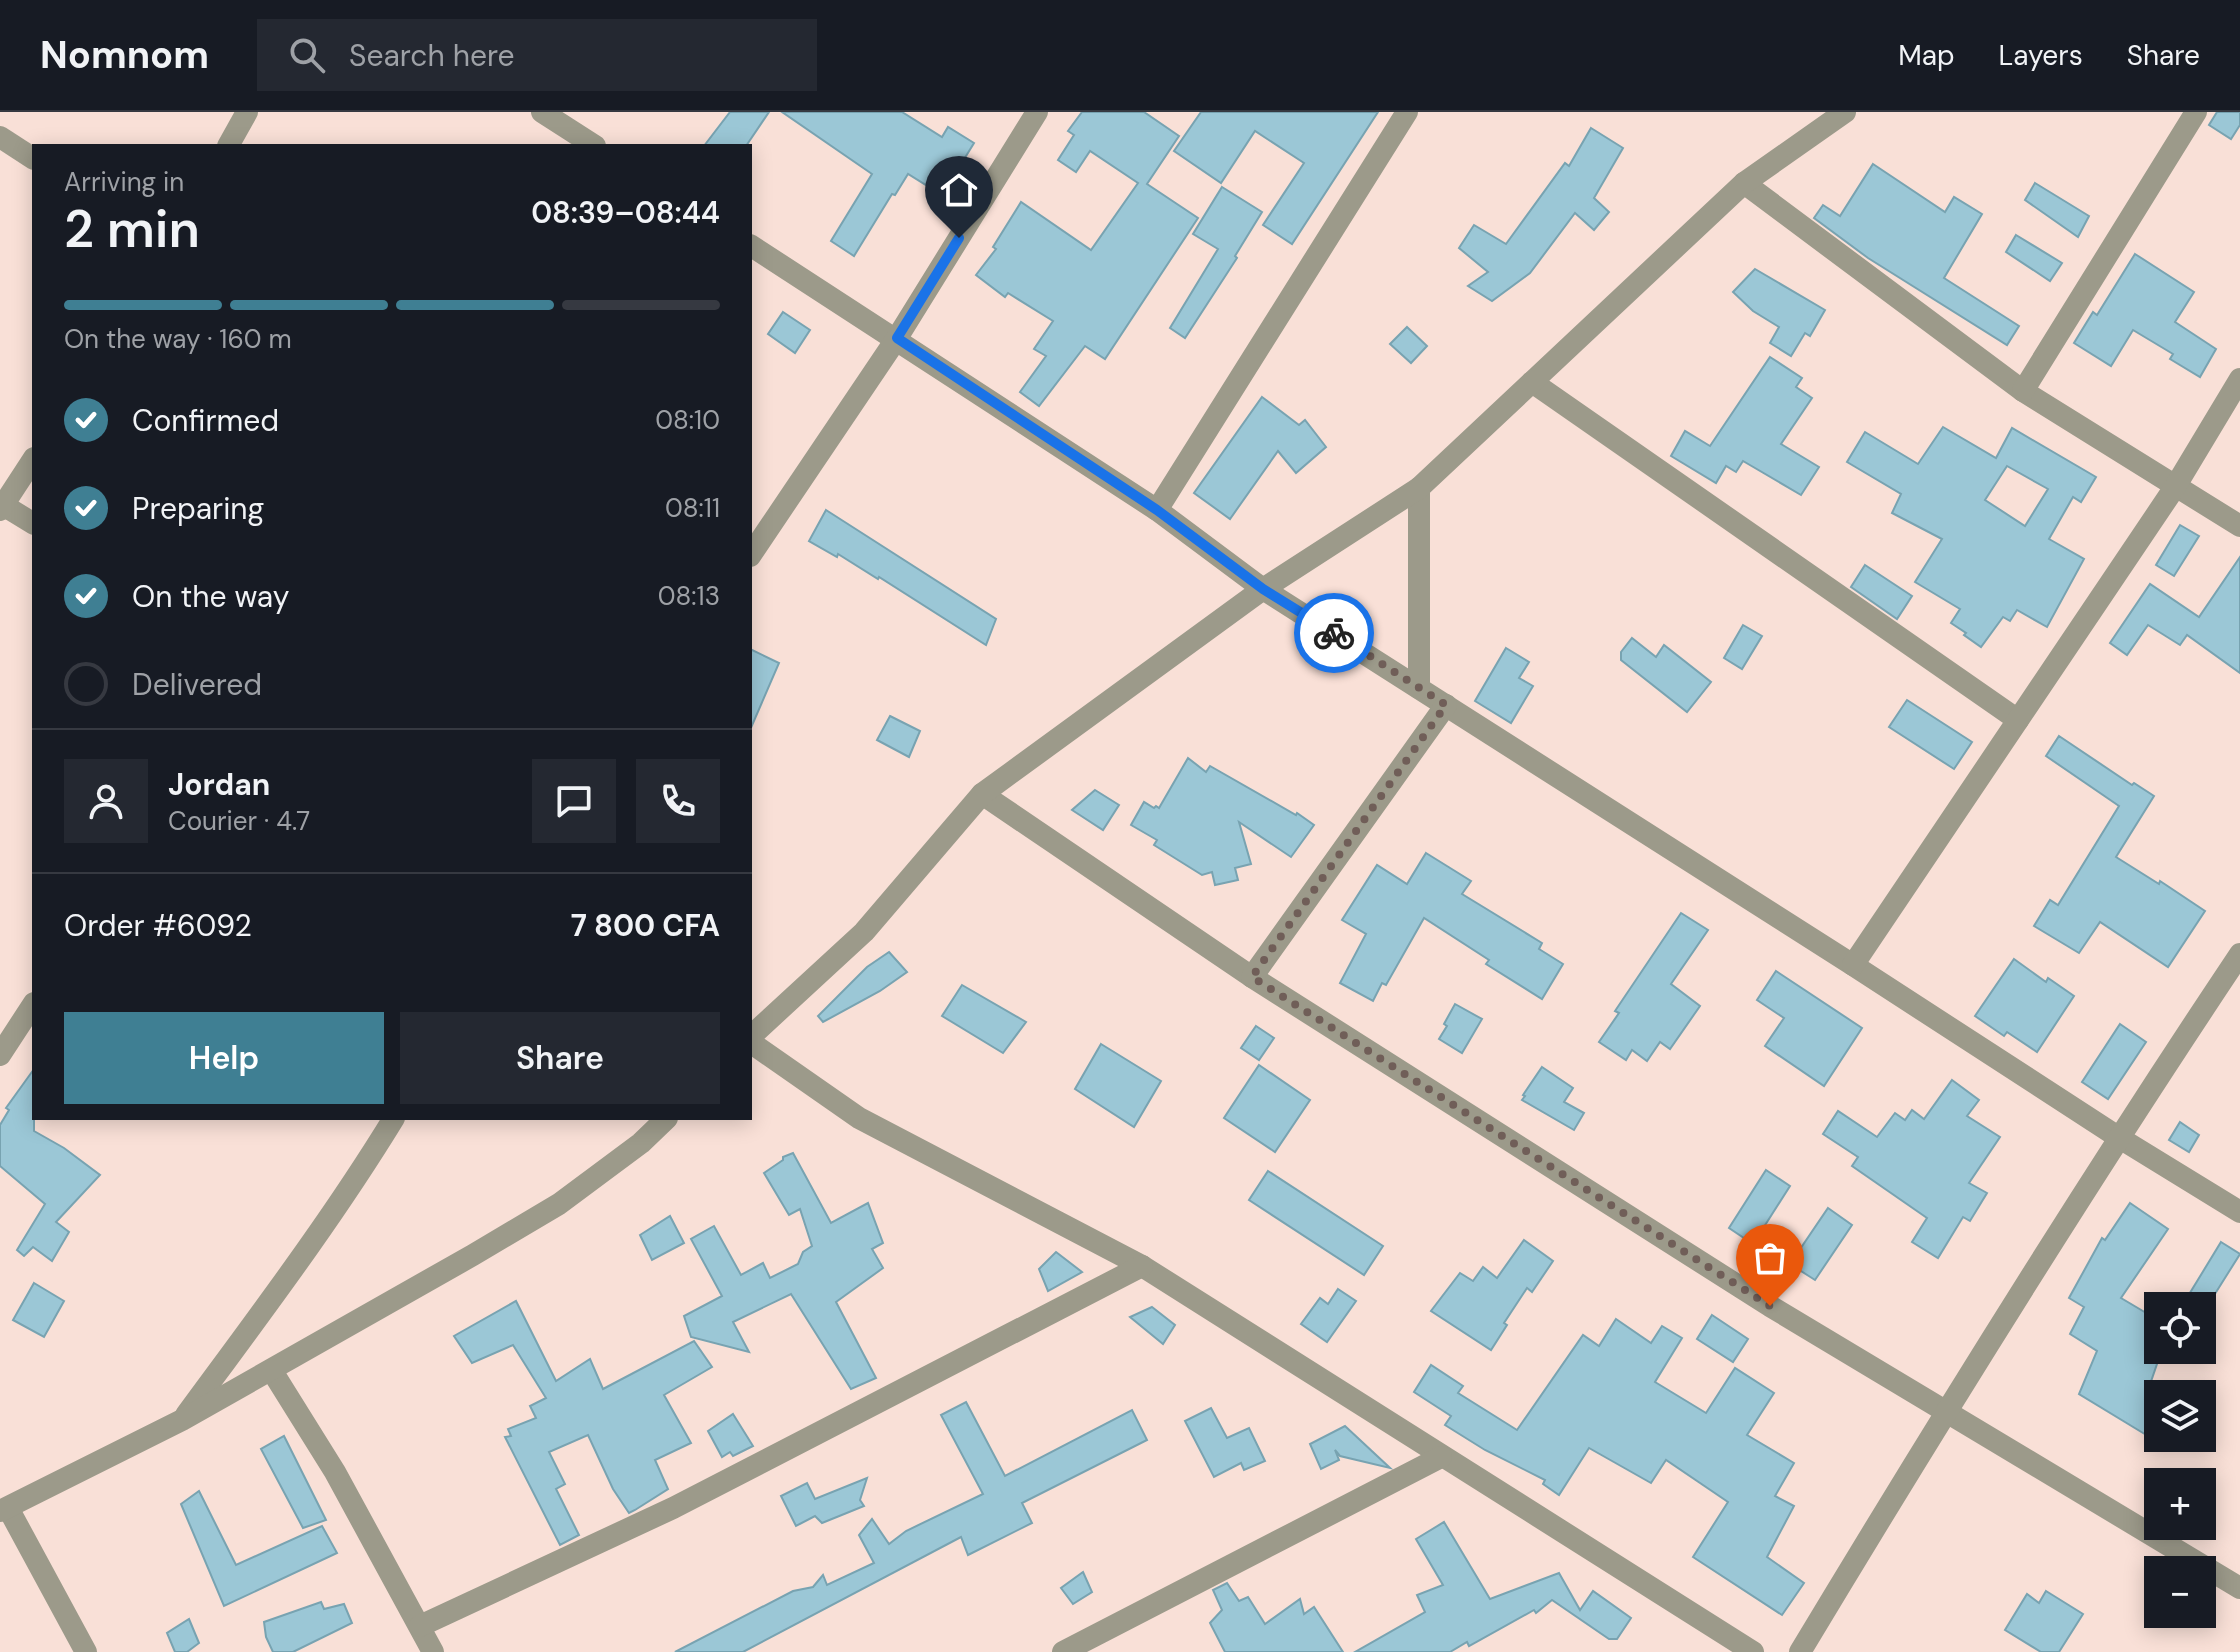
<!DOCTYPE html>
<meta charset="utf-8">
<style>
:root{--surface:#171b24;--page:#242831;--text:#f1f3f6;--muted:#9ea1a6;--line:#363941;--accent:#3f7f93}
body{margin:0;font-family:"DM Sans",sans-serif;background:var(--page);color:var(--text);height:100vh;display:flex;flex-direction:column;font-size:30px;white-space:nowrap}
*{box-sizing:border-box;margin:0}
p{font-size:26px;color:var(--muted)}
.icon{flex:none;width:44px;height:44px;fill:none;stroke:currentColor;stroke-width:2;stroke-linecap:round;stroke-linejoin:round}
.map{position:relative;flex:1;overflow:hidden}
.details{position:absolute;left:32px;top:32px;width:720px;height:976px;display:flex;flex-direction:column;background:var(--surface);border-radius:0px;box-shadow:0 4px 20px #0003}
.details>*{flex:none}
.buttons{position:absolute;left:2144px;top:1180px;display:grid;gap:16px}
.buttons a{display:grid;place-items:center;width:72px;height:72px;border-radius:0px;background:var(--surface);box-shadow:0 4px 20px #0003;font-size:40px}
.pin{position:absolute;display:grid;place-items:center;width:68px;height:68px;color:#fff;margin:-82px -34px;border-radius:50% 50% 50% 0;rotate:-45deg;box-shadow:0 0 8px #0007}
.pin .icon{rotate:45deg}
.courier{position:absolute;display:grid;place-items:center;width:80px;height:80px;margin:-40px;border:6px solid #1a73e8;border-radius:50%;background:#fff;color:#222;box-shadow:0 2px 10px #0007}
.summary em{font-style:normal;font-weight:600}
.summary div{display:flex;flex-direction:column-reverse}
.summary{display:flex;align-items:center;justify-content:space-between;height:136px;padding:0 32px}
h1{font-size:52px;font-weight:600;line-height:60px}
.bar{display:grid;grid-template-columns:repeat(4,1fr);gap:12px 8px;align-content:center;height:96px;padding:0 32px}
.bar i{height:10px;border-radius:6px;background:var(--line)}
.bar .selected{background:var(--accent)}
.bar p{grid-column:span 4}
.line{display:flex;align-items:center;gap:20px;padding:0 32px;border-top:2px solid var(--line)}
.line div{flex:1}
.round{display:grid;place-items:center;flex:none;width:84px;height:84px;border-radius:0px;background:var(--page)}
ol{padding:0 32px;list-style:none}
li{display:flex;align-items:center;gap:24px;height:88px}
li p{margin-inline-start:auto}
li .icon{padding:8px;border-radius:50%;background:var(--accent);color:#fff;stroke-width:4}
li:last-child{color:var(--muted)}
li i{width:44px;height:44px;border:4px solid var(--line);border-radius:50%}
.action{display:flex;gap:16px;margin-top:auto;padding:16px 32px}
.action a{flex:1;height:92px;border-radius:0px;background:var(--accent);color:#fff;font-size:32px;font-weight:600;line-height:92px;text-align:center}
.action a+a{background:var(--page);color:var(--text)}
header{display:flex;align-items:center;gap:48px;box-sizing:border-box;height:112px;padding:0 40px;background:var(--surface);border-bottom:2px solid var(--line)}
header strong{font-size:38px}
nav{display:flex;gap:44px;margin-inline-start:auto;font-size:28px}
.search{width:560px;height:72px;background:var(--page);display:flex;align-items:center;gap:20px;box-sizing:border-box;padding:0 28px;border-radius:0px;color:var(--muted);font-size:30px}
.map>svg:first-child{display:block}
.building{fill:#9bc7d6;stroke:#78a3b1;stroke-width:2;fill-rule:evenodd}
.lines{fill:none;stroke-linecap:round;stroke-linejoin:round}
.minor{stroke:#9c9a8a;stroke-width:22}
.done{stroke:#705e58;stroke-width:8;stroke-dasharray:0 14.4}
.route{stroke:#1a73e8;stroke-width:10}
</style>
<header>
<strong>Nomnom</strong>
<div class="search"><svg class="icon" aria-label="search" viewBox="0 0 24 24"><circle cx="10" cy="10" r="6"/><path d="M15 15l6 6"/></svg>Search here</div>
<nav><a>Map</a><a>Layers</a><a>Share</a></nav>
</header>
<div class="map">
<svg width="2240" height="1540" viewBox="0 0 2240 1540">
<rect width="100%" height="100%" fill="#f9e0d7"/>
<g class="building">
<polygon points="730,0 769,0 746,34 704,34"/>
<polygon points="782,0 902,0 942,25 948,15 974,31 942,83 908,62 895,83 892,82 854,144 831,129 872,62"/>
<polygon points="1082,0 1144,0 1179,24 1147,72 1198,106 1105,247 1085,234 1039,294 1020,280 1046,244 1034,237 1053,209 1008,181 1005,185 976,163 996,137 993,135 1021,90 1091,138 1138,71 1090,39 1076,60 1058,48 1074,23 1068,19"/>
<polygon points="1201,0 1378,0 1292,132 1263,113 1304,51 1255,19 1221,71 1174,39"/>
<polygon points="2217,0 2240,0 2240,13 2231,27 2209,13"/>
<polygon points="1591,16 1623,36 1594,86 1609,100 1594,118 1575,101 1530,161 1492,189 1468,174 1488,160 1459,136 1474,113 1506,132 1565,51 1569,54"/>
<polygon points="1873,52 1945,100 1954,85 1982,102 1944,166 2019,214 2007,233 1868,146 1814,106 1823,93 1840,104"/>
<polygon points="2035,71 2089,104 2078,125 2025,88"/>
<polygon points="1222,75 1262,100 1235,144 1237,146 1185,226 1170,216 1218,137 1193,122"/>
<polygon points="2016,123 2062,151 2050,169 2006,140"/>
<polygon points="2135,142 2194,180 2175,210 2216,237 2200,265 2170,247 2173,242 2133,218 2111,254 2074,231 2093,200 2097,203"/>
<polygon points="1755,157 1825,198 1810,224 1805,221 1791,244 1770,231 1779,215 1753,199 1733,180"/>
<polygon points="783,200 810,218 795,241 768,222"/>
<polygon points="1407,215 1427,234 1411,251 1390,232"/>
<polygon points="1770,245 1802,266 1796,275 1812,286 1781,332 1819,355 1801,383 1743,349 1736,360 1726,354 1716,371 1671,344 1685,319 1710,334"/>
<polygon points="1262,285 1299,313 1305,308 1326,335 1296,361 1278,339 1230,407 1194,381"/>
<path d="M1943,315L1996,346L2012,316L2096,365L2081,390L2073,385L2049,427L2084,447L2047,515L2017,498L2010,509L2003,505L1981,535L1964,523L1966,521L1951,511L1960,497L1915,470L1942,427L1892,401L1901,382L1847,350L1865,320L1918,352ZM2007,354L2048,377L2025,414L1985,388Z"/>
<polygon points="826,398 996,507 986,533 879,465 878,467 838,442 837,445 809,429"/>
<polygon points="2180,413 2199,424 2174,464 2156,453"/>
<polygon points="2240,445 2240,561 2187,523 2180,533 2148,513 2127,543 2110,531 2150,472 2199,505"/>
<polygon points="1865,453 1912,484 1897,507 1851,475"/>
<polygon points="1743,513 1762,524 1742,557 1724,546"/>
<polygon points="1632,526 1656,545 1664,533 1711,570 1687,600 1621,548 1621,540"/>
<polygon points="1506,536 1529,550 1519,566 1533,574 1511,611 1475,589"/>
<polygon points="750,537 779,551 750,618"/>
<polygon points="1907,588 1972,630 1954,657 1889,615"/>
<polygon points="890,604 920,619 909,645 877,628"/>
<polygon points="2059,624 2132,673 2134,671 2154,684 2116,745 2159,772 2160,769 2205,799 2168,855 2100,810 2079,841 2034,814 2050,788 2058,793 2119,694 2046,644"/>
<polygon points="1188,646 1206,660 1210,654 1296,703 1297,701 1314,713 1291,745 1239,710 1251,752 1235,756 1238,768 1215,773 1212,760 1202,763 1154,733 1157,728 1131,713 1144,690 1154,696 1156,694 1159,696"/>
<polygon points="1095,678 1119,693 1103,718 1072,698"/>
<polygon points="1426,741 1471,769 1462,782 1542,831 1539,837 1563,852 1542,887 1486,852 1489,848 1424,806 1386,873 1382,871 1373,889 1340,871 1366,822 1342,808 1377,753 1407,772"/>
<polygon points="1681,801 1708,818 1671,872 1700,894 1670,937 1660,930 1647,949 1632,938 1626,948 1599,930 1619,901 1615,899"/>
<polygon points="889,840 907,860 880,879 823,910 818,904 867,855"/>
<polygon points="2014,847 2046,870 2048,866 2074,884 2037,940 2007,920 2004,924 1975,904"/>
<polygon points="1776,859 1862,916 1824,974 1765,934 1784,906 1757,888"/>
<polygon points="962,873 1026,910 1003,941 942,904"/>
<polygon points="1455,892 1482,907 1462,941 1439,927 1447,914 1444,912"/>
<polygon points="2120,912 2146,930 2108,987 2082,970"/>
<polygon points="1256,914 1274,926 1259,948 1241,936"/>
<polygon points="1101,932 1161,969 1134,1015 1075,977"/>
<polygon points="1259,953 1310,988 1275,1040 1224,1006"/>
<polygon points="1542,955 1573,976 1564,990 1584,1001 1574,1018 1522,988 1525,984 1523,983"/>
<polygon points="34,957 34,1019 64,1036 100,1063 56,1110 69,1120 52,1149 33,1135 24,1144 17,1138 45,1092 0,1054 0,1013 9,998 6,996"/>
<polygon points="1952,968 1979,988 1967,1004 2000,1025 1969,1071 1987,1081 1970,1109 1963,1105 1938,1146 1912,1130 1927,1106 1852,1054 1858,1045 1823,1022 1838,999 1877,1025 1895,1001 1905,1008 1912,998 1924,1007"/>
<polygon points="2180,1010 2199,1023 2189,1040 2169,1028"/>
<polygon points="793,1041 831,1111 868,1091 883,1131 872,1137 883,1156 836,1190 876,1266 851,1277 791,1182 733,1210 749,1240 691,1225 684,1204 722,1184 691,1127 714,1114 741,1163 763,1151 770,1166 798,1152 803,1140 812,1134 800,1097 789,1103 764,1061 783,1048 783,1045"/>
<polygon points="1766,1058 1790,1074 1753,1132 1729,1116"/>
<polygon points="1268,1059 1383,1134 1364,1163 1249,1088"/>
<polygon points="2130,1091 2168,1117 2121,1186 2158,1208 2158,1249 2145,1287 2158,1297 2158,1311 2148,1324 2079,1282 2097,1239 2070,1222 2084,1195 2069,1186 2102,1126 2105,1128"/>
<polygon points="1828,1096 1852,1113 1815,1168 1790,1152"/>
<polygon points="670,1104 684,1131 652,1148 640,1123"/>
<polygon points="1524,1128 1553,1149 1532,1180 1527,1176 1504,1211 1507,1213 1491,1238 1431,1199 1460,1161 1473,1169 1483,1155 1497,1166"/>
<polygon points="2221,1130 2240,1142 2203,1201 2202,1194 2192,1194 2185,1189"/>
<polygon points="1056,1140 1082,1160 1048,1179 1039,1157"/>
<polygon points="34,1171 64,1189 44,1225 13,1208"/>
<polygon points="1338,1177 1356,1189 1327,1230 1301,1212 1320,1186 1328,1192"/>
<polygon points="516,1189 556,1269 590,1247 603,1277 694,1229 712,1255 664,1283 691,1331 655,1348 668,1377 635,1398 629,1401 613,1377 588,1323 549,1340 565,1372 556,1377 579,1423 560,1433 505,1325 511,1324 508,1317 536,1306 530,1294 546,1286 513,1233 472,1251 454,1224"/>
<polygon points="1152,1195 1175,1213 1163,1232 1130,1205"/>
<polygon points="1712,1203 1748,1227 1733,1250 1697,1227"/>
<polygon points="1616,1207 1651,1231 1662,1214 1682,1226 1655,1270 1706,1301 1735,1256 1774,1281 1747,1323 1794,1351 1775,1384 1794,1394 1767,1445 1804,1471 1782,1503 1693,1445 1728,1390 1666,1348 1651,1371 1589,1336 1559,1383 1543,1372 1545,1368 1485,1338 1445,1313 1451,1304 1414,1280 1431,1253 1463,1274 1458,1281 1517,1318 1583,1223 1599,1234"/>
<polygon points="966,1290 1005,1364 1132,1298 1147,1328 1022,1391 1032,1411 968,1443 961,1425 743,1540 675,1540 793,1479 813,1475 823,1463 827,1473 874,1451 859,1423 872,1407 889,1432 906,1419 983,1382 941,1303"/>
<polygon points="1211,1296 1227,1326 1249,1316 1265,1349 1244,1358 1241,1351 1214,1365 1185,1309"/>
<polygon points="733,1302 753,1334 733,1344 730,1340 722,1345 708,1319"/>
<polygon points="1345,1314 1390,1356 1340,1344 1335,1338 1339,1348 1321,1357 1310,1332"/>
<polygon points="284,1324 326,1408 303,1416 261,1337"/>
<polygon points="867,1366 860,1388 864,1394 822,1411 815,1404 796,1414 781,1384 807,1371 815,1387"/>
<polygon points="199,1379 236,1453 322,1414 337,1441 224,1494 181,1392"/>
<polygon points="1444,1410 1490,1487 1559,1461 1580,1498 1593,1479 1631,1506 1617,1527 1609,1527 1552,1488 1536,1501 1534,1498 1469,1534 1467,1530 1450,1540 1355,1540 1425,1500 1417,1483 1443,1473 1416,1427"/>
<polygon points="1083,1460 1092,1480 1073,1492 1061,1476"/>
<polygon points="1227,1471 1239,1489 1248,1485 1265,1512 1300,1487 1304,1502 1314,1495 1343,1540 1225,1540 1210,1511 1222,1498 1213,1478"/>
<polygon points="2046,1479 2083,1502 2059,1540 2041,1540 2005,1518 2027,1482 2039,1491"/>
<polygon points="321,1490 324,1497 344,1492 352,1511 293,1540 273,1540 266,1525 264,1510"/>
<polygon points="189,1507 199,1531 187,1540 175,1540 167,1521"/>
</g>
<g class="lines">
<g class="minor">
<polyline points="542,0 595,34"/>
<polyline points="0,25 34,47"/>
<polyline points="228,34 247,0"/>
<polyline points="1744,71 2023,279 2240,414"/>
<polyline points="750,133 1157,398 1263,477 1853,853 2118,1025 2240,1100"/>
<polyline points="1532,270 2018,608"/>
<polyline points="2023,279 2196,0"/>
<polyline points="0,391 34,412"/>
<polyline points="0,398 34,346"/>
<polyline points="1157,398 1407,0"/>
<polyline points="750,444 897,226 1037,0"/>
<polyline points="1419,576 1419,376"/>
<polyline points="982,682 1252,865 1770,1194 2240,1476"/>
<polyline points="1853,853 2175,375 2240,267"/>
<polyline points="1252,865 1446,593"/>
<polyline points="750,925 864,820 982,682 1263,477 1419,376 1744,71 1845,0"/>
<polyline points="750,930 859,1006 1142,1154 1753,1540"/>
<polyline points="0,943 34,891"/>
<polyline points="272,1259 335,1360 433,1540"/>
<path d="M186,1303C258,1205 331,1109 394,1006"/>
<polyline points="8,1396 86,1540"/>
<polyline points="0,1399 182,1308 473,1143 559,1092 641,1031 667,1006"/>
<polyline points="420,1514 673,1396 1142,1154"/>
<polyline points="1063,1540 1441,1345"/>
<path d="M1800,1540C1942,1304 2087,1071 2240,842"/>
</g>
</g>
<g class="lines">
<polyline class="done" points="1334,521 1446,593 1252,865 1770,1194"/>
<polyline class="route" points="959,126 897,226 1157,398 1263,477 1334,521"/>
</g>
</svg>
<div class="buttons">
<a><svg class="icon" aria-label="locate" viewBox="0 0 24 24"><circle cx="12" cy="12" r="6"/><path d="M12 2v4M12 18v4M2 12h4M18 12h4"/></svg></a>
<a><svg class="icon" aria-label="layers" viewBox="0 0 24 24"><path d="M12 4l9 5-9 5-9-5zM3 14l9 5 9-5"/></svg></a>
<a>+</a>
<a>−</a>
</div>
<div class="pin" style="left:1770px;top:1194px;background:#ea580c"><svg class="icon" aria-label="bag" viewBox="0 0 24 24"><path d="M5 8h14l-1 12H6zM9 8a3 3 0 0 1 6 0"/></svg></div>
<div class="pin" style="left:959px;top:126px;background:#1f2937"><svg class="icon" aria-label="home" viewBox="0 0 24 24"><path d="M3 11l9-7 9 7M6 9v11h12V9"/></svg></div>
<div class="courier" style="left:1334px;top:521px"><svg class="icon" aria-label="bike" viewBox="0 0 24 24"><circle cx="6" cy="16" r="4"/><circle cx="18" cy="16" r="4"/><path d="M6 16l4-8h5l3 8M10 8l3 8H6M13 5h3"/></svg></div>
<section class="details">
<div class="summary"><div><h1>2 min</h1><p>Arriving in</p></div><em>08:39–08:44</em></div>
<div class="bar"><i class="selected"></i><i class="selected"></i><i class="selected"></i><i></i><p>On the way · 160 m</p></div>
<ol>
<li><svg class="icon" aria-label="check" viewBox="0 0 24 24"><path d="M5 12l5 5 9-10"/></svg>Confirmed<p>08:10</p></li>
<li><svg class="icon" aria-label="check" viewBox="0 0 24 24"><path d="M5 12l5 5 9-10"/></svg>Preparing<p>08:11</p></li>
<li><svg class="icon" aria-label="check" viewBox="0 0 24 24"><path d="M5 12l5 5 9-10"/></svg>On the way<p>08:13</p></li>
<li><i></i>Delivered</li>
</ol>
<div class="line" style="height:144px"><a class="round"><svg class="icon" aria-label="person" viewBox="0 0 24 24"><circle cx="12" cy="8" r="4"/><path d="M4 21q1-7 8-7t8 7"/></svg></a><div><b>Jordan</b><p>Courier · 4.7</p></div><a class="round"><svg class="icon" aria-label="chat" viewBox="0 0 24 24"><path d="M4 5h16v11H9l-5 4z"/></svg></a><a class="round"><svg class="icon" aria-label="phone" viewBox="0 0 24 24"><path d="M5 4h4l2 5-3 2q2 4 5 5l2-3 5 2v4C11 20 4 13 5 4z"/></svg></a></div>
<div class="line" style="height:104px"><div>Order #6092</div><b>7 800 CFA</b></div>
<div class="action"><a>Help</a><a>Share</a></div>
</section>
</div>
